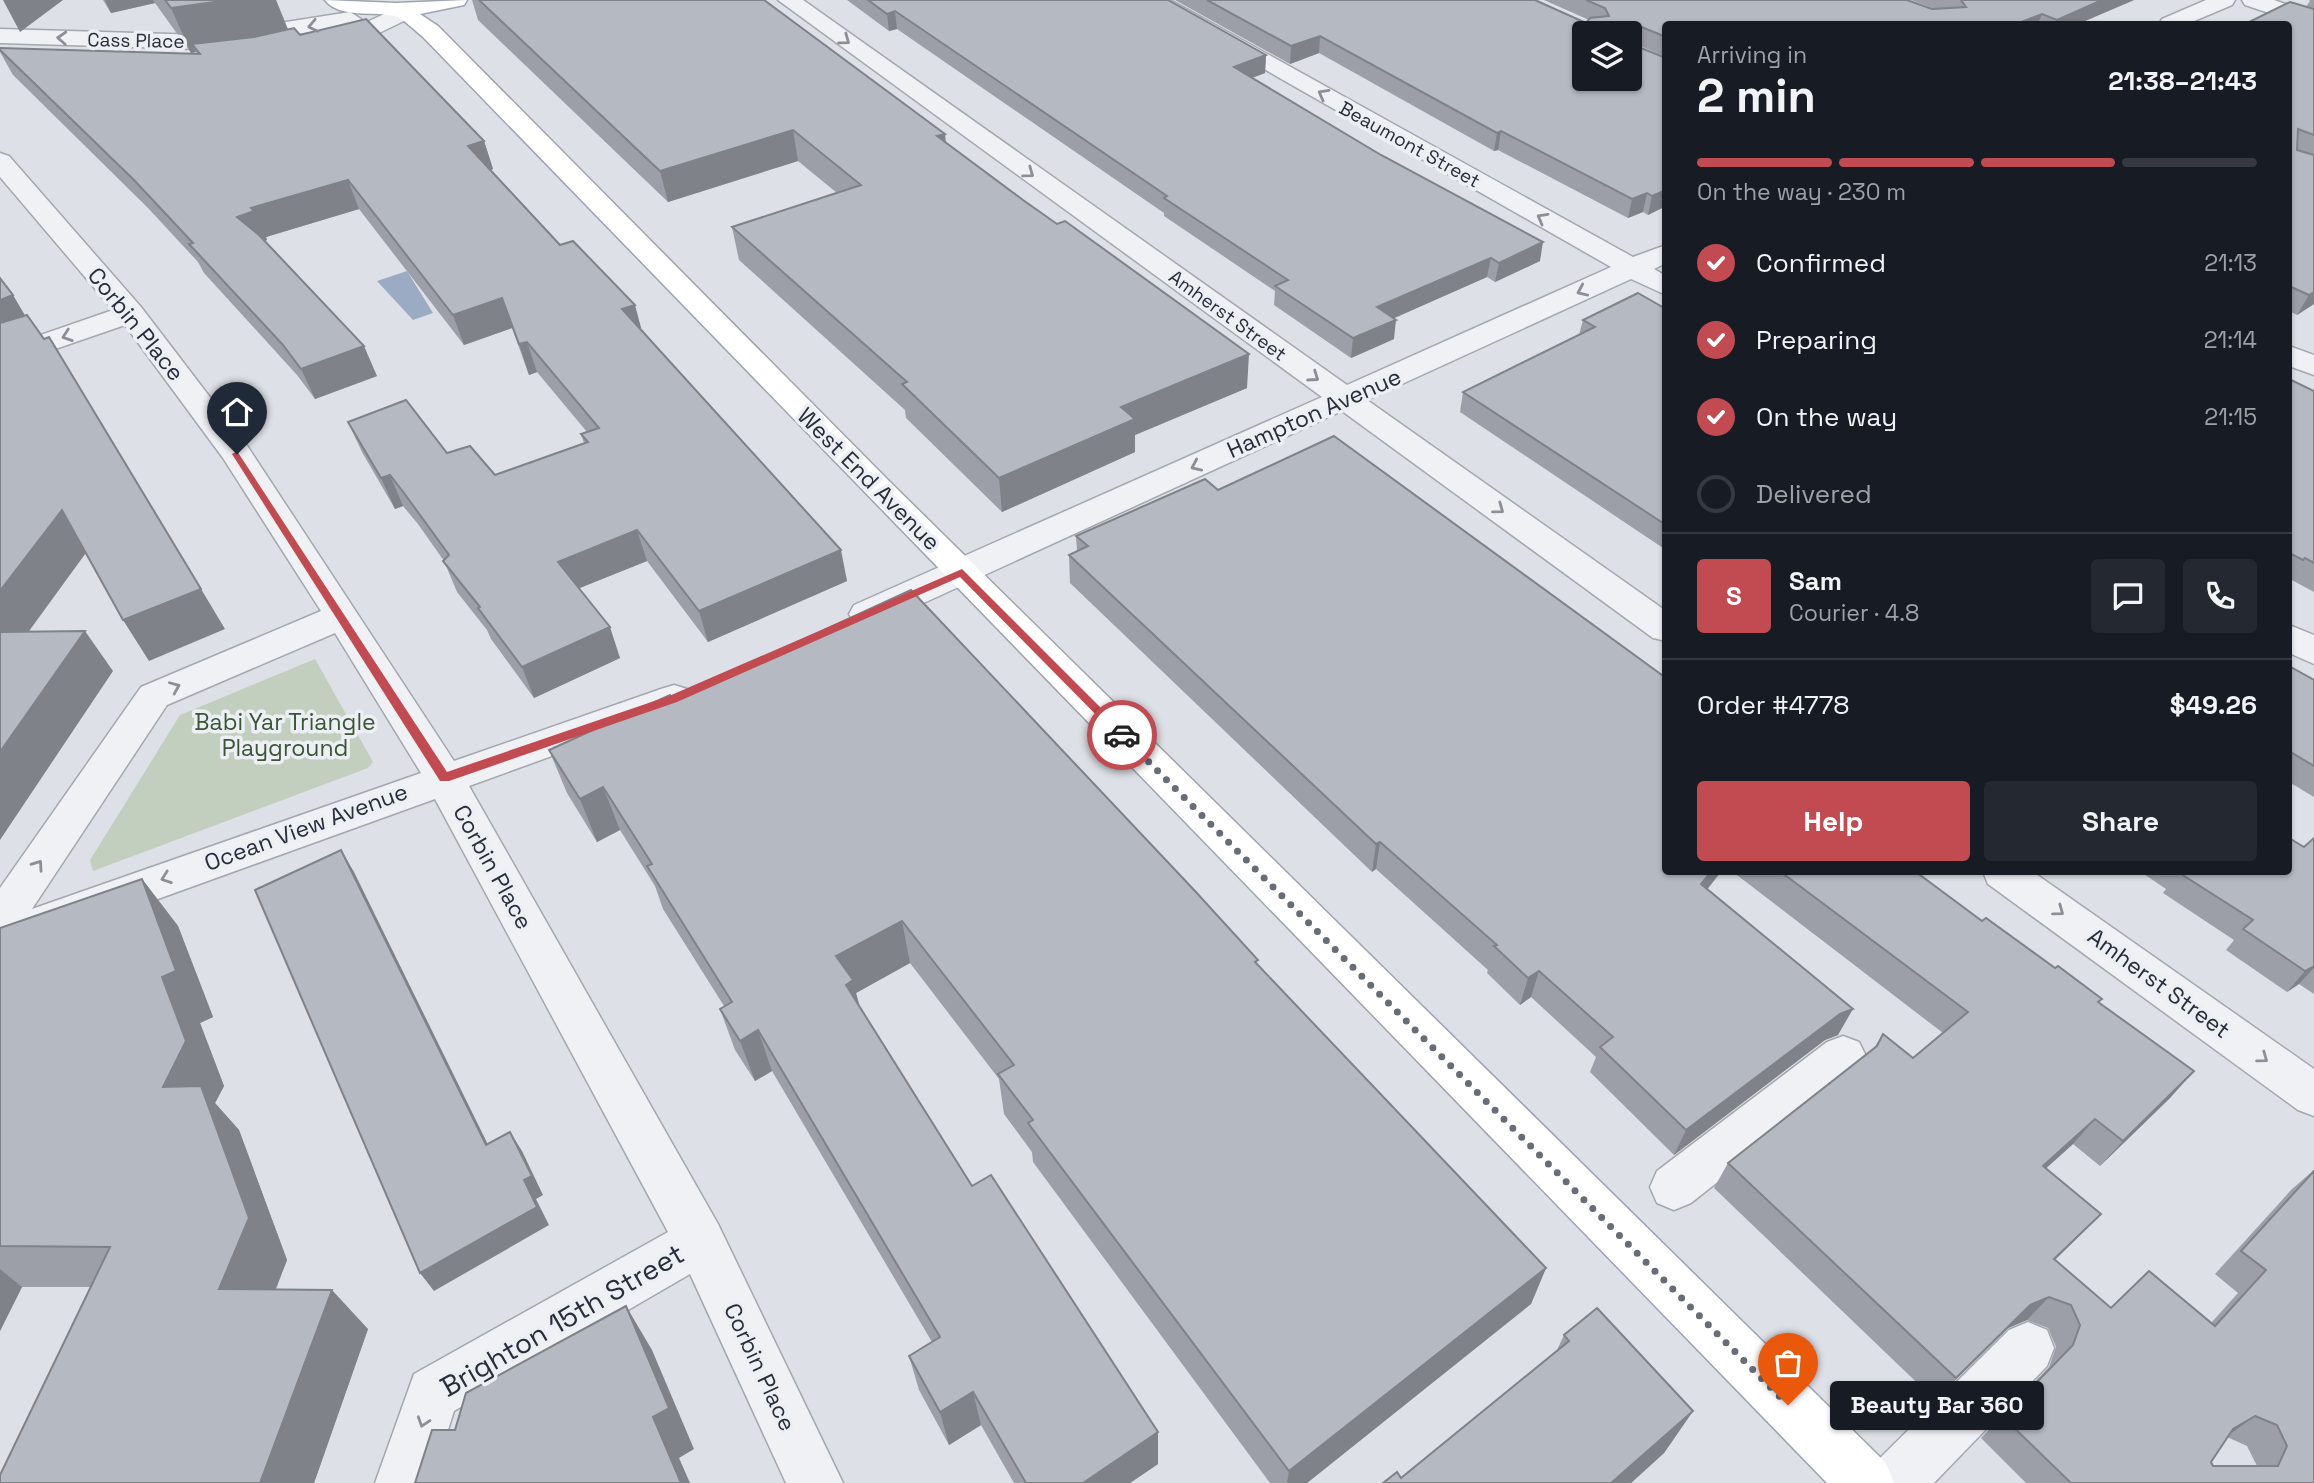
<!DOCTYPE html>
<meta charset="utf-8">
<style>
:root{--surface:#171b24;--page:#242831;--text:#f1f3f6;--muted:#9ea1a6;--line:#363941;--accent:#c24b52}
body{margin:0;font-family:"Space Grotesk",sans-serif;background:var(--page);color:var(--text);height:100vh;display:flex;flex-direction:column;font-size:26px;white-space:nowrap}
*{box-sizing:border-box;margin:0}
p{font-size:23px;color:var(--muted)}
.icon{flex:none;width:38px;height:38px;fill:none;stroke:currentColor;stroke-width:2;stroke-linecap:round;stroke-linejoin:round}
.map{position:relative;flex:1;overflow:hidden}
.side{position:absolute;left:1662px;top:21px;width:630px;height:854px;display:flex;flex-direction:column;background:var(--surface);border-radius:7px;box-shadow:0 2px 5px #0004}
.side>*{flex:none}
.fabs{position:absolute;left:1572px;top:21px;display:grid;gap:14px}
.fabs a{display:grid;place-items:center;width:70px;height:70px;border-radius:7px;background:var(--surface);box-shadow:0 2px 5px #0004;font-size:35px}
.pin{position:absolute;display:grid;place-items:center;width:60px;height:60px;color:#fff;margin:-72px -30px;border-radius:50% 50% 50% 0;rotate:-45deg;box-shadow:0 0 7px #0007}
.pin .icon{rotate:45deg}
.courier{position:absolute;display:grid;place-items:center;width:70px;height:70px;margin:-35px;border:5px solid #c24b52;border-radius:50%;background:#fff;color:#222;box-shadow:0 2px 9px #0007}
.bubble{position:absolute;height:49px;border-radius:7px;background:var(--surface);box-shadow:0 2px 5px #0004;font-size:23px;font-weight:600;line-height:49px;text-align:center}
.headline em{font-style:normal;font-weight:600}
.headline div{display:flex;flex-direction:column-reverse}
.headline{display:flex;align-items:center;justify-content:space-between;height:119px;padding:0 35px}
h1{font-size:46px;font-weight:600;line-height:52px}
.bar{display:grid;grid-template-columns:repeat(4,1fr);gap:10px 7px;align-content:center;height:84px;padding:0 35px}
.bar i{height:9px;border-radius:5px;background:var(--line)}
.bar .current{background:var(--accent)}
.bar p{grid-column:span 4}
.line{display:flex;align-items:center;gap:18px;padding:0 35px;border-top:2px solid var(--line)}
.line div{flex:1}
.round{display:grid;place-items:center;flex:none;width:74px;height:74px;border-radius:7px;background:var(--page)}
ol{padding:0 35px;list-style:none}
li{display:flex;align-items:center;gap:21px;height:77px}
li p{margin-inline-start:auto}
li .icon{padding:7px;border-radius:50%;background:var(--accent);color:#fff;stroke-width:4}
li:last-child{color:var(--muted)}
li i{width:38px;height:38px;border:4px solid var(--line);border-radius:50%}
.cta{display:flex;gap:14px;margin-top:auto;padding:14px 35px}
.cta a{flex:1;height:80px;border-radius:7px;background:var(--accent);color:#fff;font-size:28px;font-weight:600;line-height:80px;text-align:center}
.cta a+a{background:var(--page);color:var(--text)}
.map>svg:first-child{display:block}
.green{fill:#c2cfbf}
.water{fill:#9babc3}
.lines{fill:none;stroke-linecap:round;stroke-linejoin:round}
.minor-casing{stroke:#a3a7af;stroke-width:3}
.major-casing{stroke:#9ea3b1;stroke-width:3}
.minor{fill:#f0f1f5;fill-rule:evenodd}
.major{fill:#fff;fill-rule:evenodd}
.wall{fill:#9c9fa7;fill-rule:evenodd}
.shaded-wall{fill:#7f8288}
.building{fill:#b5b9c2;stroke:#7f8288;stroke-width:2;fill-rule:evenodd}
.oneway{stroke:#8c8f98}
.route{fill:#c24b52}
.done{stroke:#676c77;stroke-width:7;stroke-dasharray:0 12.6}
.labels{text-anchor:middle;stroke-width:7;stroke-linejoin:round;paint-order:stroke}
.far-street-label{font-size:19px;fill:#282d3b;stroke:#eceff4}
.street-label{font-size:23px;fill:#282d3b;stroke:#eceff4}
.park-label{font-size:23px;fill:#3a5636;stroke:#eceff4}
.near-street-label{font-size:28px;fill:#282d3b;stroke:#eceff4}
</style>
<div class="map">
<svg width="2314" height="1483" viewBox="0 0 2314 1483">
<rect width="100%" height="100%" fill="#dde0e6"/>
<polygon class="green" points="315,659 373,762 368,768 93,871 90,860 180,715"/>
<polygon class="water" points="407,271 433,313 413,320 377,281"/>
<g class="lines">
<defs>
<g id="minor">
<polygon points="778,0 803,0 1347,385 1611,267 1143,0 1170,0 1633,257 1666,245 1666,263 1654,269 1666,276 1666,295 1631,279 1367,400 1666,611 1666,641 1653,638 1342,411 880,623 867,626 854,623 849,614 854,605 1322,397"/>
<polygon points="2206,0 2235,0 2232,5 2187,24 2159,24 2162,19"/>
<polygon points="2242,0 2274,0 2314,14 2314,28 2245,5"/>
<polygon points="404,5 415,12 412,17 373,36 322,48 311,41 314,36 358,26"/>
<polygon points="350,12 361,19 358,24 204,49 0,43 0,29 204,35"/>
<path d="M0,153L9,156L141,307L248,447L454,761L661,689L674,685L687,689L693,698L687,707L469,786L718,1224L843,1483H786L690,1274L454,1411L431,1483H375L414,1374L668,1232L435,799L0,956V888L141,687L321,611L223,458L125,325L0,368V349L113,310L0,177ZM335,633L421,773L32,909L167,705Z"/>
<polygon points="2289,346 2314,355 2314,375 2289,366"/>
<polygon points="2289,625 2314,635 2314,664 2289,653"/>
<polygon points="1983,872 2033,872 2314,1069 2314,1116 2298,1110 1988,884"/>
<polygon points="1843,1036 1859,1042 1866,1056 1859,1070 1691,1203 1674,1210 1657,1203 1650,1187 1657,1171 1827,1042"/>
<polygon points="2028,1322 2047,1330 2054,1348 2047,1366 1934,1483 1867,1483 1875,1463 2009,1330"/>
</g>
<path id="major" d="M325,0L396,3L467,0L464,5L420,14L438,26L889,481L1886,1463L1894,1483H1827L422,36C414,30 404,19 395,16C375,11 339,19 325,0Z"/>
</defs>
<use href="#minor" class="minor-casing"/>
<use href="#major" class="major-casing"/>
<use href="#minor" class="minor"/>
<use href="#major" class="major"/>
</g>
<g class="wall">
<polygon points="103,0 276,0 288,29 300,35 484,141 493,169 491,170 642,332 847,581 708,642 647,561 579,588 620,658 534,698 491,639 487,630 457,592 444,561 418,524 403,506 395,509 362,452 348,422 447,453 495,475 584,443 581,434 587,432 537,372 529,375 512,328 464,345 359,209 266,237 267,240 265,241 377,376 315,399 297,375 204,273 198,262 148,208 13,75 0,52 0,48 197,54 196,52 191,53 155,3 111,13"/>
<polygon points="472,0 764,0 946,143 1247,388 1135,435 1135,452 1002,512 906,418 905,410 739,260 732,227 837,193 798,161 668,202 478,20"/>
<polygon points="847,0 1168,0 1266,55 1265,73 1252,78 1540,261 1495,282 1487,277 1394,318 1394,339 1351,358 1274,305 1275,291 1164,216 1164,213 897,29 889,31"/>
<polygon points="1175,0 1535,0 1586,23 1589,20 1544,0 1907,0 1932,9 1935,9 1911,0 2134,0 2078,24 1666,24 1666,57 1631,42 1666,206 1648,215 1643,212 1628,218 1498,150 1494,151 1319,53 1290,64"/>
<polygon points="2309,0 2314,0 2314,304 2297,315 2289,311 2289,24 2246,24 2247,23 2306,7 2310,1"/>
<polygon points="1666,309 1666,550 1460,412 1463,392 1579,335 1583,320"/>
<polygon points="2289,379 2314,391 2314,592 2290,579 2289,580"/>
<polygon points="1076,536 1707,889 1838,1035 1825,1040 1674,1155 1590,1072 1596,1057 1531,997 1520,1005 1487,973 1488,970 1376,869 1372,872 1070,583 1069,555 1077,551"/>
<polygon points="2289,666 2314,680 2314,797 2289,782"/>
<polygon points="673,699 1257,965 1546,1268 1531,1304 1307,1483 1270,1483 1033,1162 1032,1152 1004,1114 999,1079 910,963 856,993 860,1007 972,1186 1158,1464 1130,1483 1014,1483 981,1425 949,1445 919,1390 909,1356 932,1342 772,1071 755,1081 735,1050 720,1009 724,1006 663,909 655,886 620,830 597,842 567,793 549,750"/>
<polygon points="2314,838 2314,994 2299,984 2287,992 2226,950 2234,940 2163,893 2166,889 2141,872 2289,872 2304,847"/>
<path d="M1733,872H1916L1982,921L2099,1002L2171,1097L2100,1166L2073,1144L2046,1168L2101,1214L2055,1260L2111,1308L2211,1323L2238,1293L2215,1274L2292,1189L2314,1170V1483H2026L1981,1438L2049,1367L2056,1347L2048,1328L2027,1320L2008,1328L1935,1400L1714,1188L1728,1163L1874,1048L1883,1034L1913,1058L1943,1033ZM2227,1437L2247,1446L2257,1466H2213L2211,1462Z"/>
<polygon points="142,879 178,926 213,1017 200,1023 224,1086 215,1103 239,1130 287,1260 276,1289 368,1329 314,1483 0,1483 90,1287 22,1287 0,1331 0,928"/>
<polygon points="1564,1335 1693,1411 1664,1453 1631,1483 1383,1483 1401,1478 1557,1350"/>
</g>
<g class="shaded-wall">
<polygon points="3,0 63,0 20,32"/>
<polygon points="105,0 153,0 155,3 111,13"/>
<polygon points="229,0 276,0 291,38 192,44 196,52 191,53 171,8"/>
<polygon points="2102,0 2134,0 2078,24 2055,24 2057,20"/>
<polygon points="895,11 897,29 889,31 887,14"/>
<polygon points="2042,14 2038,24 2016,24"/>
<polygon points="1320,36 1319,53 1290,64 1291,46"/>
<polygon points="1266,55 1265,73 1233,85 1234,67"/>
<polygon points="793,130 798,161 668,202 660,171"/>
<polygon points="1501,131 1498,150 1494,151 1497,133"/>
<polygon points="945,134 948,165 937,136"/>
<polygon points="484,141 493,169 478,174 468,146"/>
<polygon points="348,180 359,209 266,237 267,240 251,246 237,217 251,208"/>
<polygon points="1666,190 1666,206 1648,215 1652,196"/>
<polygon points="1647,193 1643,212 1628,218 1632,199"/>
<polygon points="1543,242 1540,261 1495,282 1499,263"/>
<polygon points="1491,258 1487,277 1374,327 1377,307"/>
<polygon points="2314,292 2314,304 2297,315 2309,295"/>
<polygon points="13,295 36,334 0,347 0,300"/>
<polygon points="502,298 512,328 464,345 453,315"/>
<polygon points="635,305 643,335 622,309"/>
<polygon points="1396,320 1394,339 1351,358 1353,338"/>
<polygon points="527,342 537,372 529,375 519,344"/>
<polygon points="364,346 377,376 315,399 301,369"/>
<polygon points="1249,354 1247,388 1135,435 1135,452 1002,512 999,478 1121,407"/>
<polygon points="390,475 403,506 395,509 381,478"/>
<polygon points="62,510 88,550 0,671 0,591"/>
<polygon points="637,530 647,561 570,592 558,562"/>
<polygon points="841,550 847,581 708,642 699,611"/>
<polygon points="201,589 225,629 149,661 123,620"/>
<polygon points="610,627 620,658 534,698 522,667"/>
<polygon points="85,631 113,671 0,840 0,752"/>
<polygon points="603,787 620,830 597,842 580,799"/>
<polygon points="1380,842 1376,869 1372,872 1376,844"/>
<polygon points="341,850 354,872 498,1165 486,1145"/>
<polygon points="1711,872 1721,872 1690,911 1701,884"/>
<polygon points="142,879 178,926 213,1017 200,1023 224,1086 215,1103 239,1130 287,1260 260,1329 219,1289 163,1087 162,977"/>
<polygon points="902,921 910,963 856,993 863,1021 849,997 836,956"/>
<polygon points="2314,966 2314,968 2299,984 2287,992 2305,971"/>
<polygon points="1539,971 1531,997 1520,1005 1528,978"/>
<polygon points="1853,1009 1838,1035 1825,1040 1674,1155 1686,1130 1840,1014"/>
<polygon points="758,1030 772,1071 755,1081 740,1041"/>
<polygon points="2194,1071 2171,1097 2100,1166 2123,1141"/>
<polygon points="2095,1119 2073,1144 2022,1190 2043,1166"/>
<polygon points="510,1132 522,1151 543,1195 536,1199 549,1225 434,1291 420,1273 524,1180"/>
<polygon points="2101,1214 2078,1237 2032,1282 2054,1259"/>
<polygon points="1546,1268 1531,1304 1307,1483 1287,1483 1289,1471"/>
<polygon points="0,1269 22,1287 0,1331"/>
<polygon points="332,1290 368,1329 314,1483 260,1483"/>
<polygon points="2049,1297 2027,1320 2008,1328 1935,1400 2030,1305"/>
<polygon points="626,1306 652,1350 694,1449 679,1458 690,1483 681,1483 653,1417"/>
<polygon points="973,1392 981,1425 949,1445 940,1412"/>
<polygon points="1693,1411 1664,1453 1631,1483 1611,1483"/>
<polygon points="2255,1416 2226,1437 2233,1429"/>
<polygon points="1158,1432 1158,1464 1130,1483 1083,1483"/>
</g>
<g class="building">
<polygon points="165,0 229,0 171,8"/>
<polygon points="479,0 764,0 945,134 937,136 1023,200 1057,224 1065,221 1249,354 1121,407 1135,419 999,478 902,384 907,382 732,227 861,185 793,130 660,171"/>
<polygon points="868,0 1168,0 1266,55 1234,67 1381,155 1543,242 1499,263 1491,258 1377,307 1396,320 1353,338 1275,286 1288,280 1164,198 1167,196 895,11 887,14"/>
<path d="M1207,0H1535L1586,23L1590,18L1609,16L1605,8L1586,0H1907L1932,9L1966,7L1961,0H2102L2057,20L2042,14L2016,24H1666V37L1634,24L1630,27L1631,44L1666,58V190L1652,196L1647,193L1632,199L1501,131L1497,133L1320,36L1291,46ZM1584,33H1629V79H1584Z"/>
<polygon points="2290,2 2314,9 2314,135 2298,129 2297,150 2314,155 2314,292 2309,295 2289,286 2289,24 2253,24 2247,23"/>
<polygon points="366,19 484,141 468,146 560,245 573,241 635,305 622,309 841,550 699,611 637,530 558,562 610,627 522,667 478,608 480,607 443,561 449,555 404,493 390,475 381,478 348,422 406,400 447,453 470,446 495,475 588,442 581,434 599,428 527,342 519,344 502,298 453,315 348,180 251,208 254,211 237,217 259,235 364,346 301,369 283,345 189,244 193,243 134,180 0,50 0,48 200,54 192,44 254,37 294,28 300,35"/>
<polygon points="0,278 13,295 0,300"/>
<polygon points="1638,293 1666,309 1666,525 1463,392 1595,327 1583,320"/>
<polygon points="27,315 44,339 49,337 201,589 123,620 62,510 0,591 0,323"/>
<polygon points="2289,379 2314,391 2314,563 2305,558 2303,560 2289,553"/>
<polygon points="1334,436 1666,678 1666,872 1711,872 1701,884 1853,1009 1840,1014 1686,1130 1600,1047 1613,1037 1539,971 1528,978 1494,946 1497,945 1380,842 1376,844 1069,555 1088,546 1076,536 1205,479 1218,490"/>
<polygon points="911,590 1195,891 1258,960 1255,962 1546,1268 1289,1471 1028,1123 1033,1120 998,1074 1014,1065 902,921 836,956 853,980 846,985 972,1186 991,1175 1158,1432 1083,1483 1026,1483 973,1392 940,1412 909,1356 940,1337 758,1030 740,1041 720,1009 732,1002 647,866 652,864 603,787 580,799 549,750 670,695 673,699"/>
<polygon points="85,631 0,752 0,632"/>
<polygon points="2289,666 2314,680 2314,766 2289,751"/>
<polygon points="2289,838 2304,847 2314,838 2314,966 2305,971 2243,929 2253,920 2178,872 2289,872"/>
<polygon points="341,850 486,1145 510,1132 532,1176 524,1180 537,1207 420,1273 255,890"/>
<path d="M1781,872H1916L1982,921L1986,918L2055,968L2058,966L2102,999L2098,1002L2194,1071L2123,1141L2095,1119L2043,1166L2101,1214L2054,1259L2111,1308L2149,1271L2215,1326L2266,1270L2241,1251L2314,1171V1483H2071L2003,1417L2073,1345L2080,1325L2071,1305L2049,1297L2030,1305L1956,1378L1728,1163L1877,1046L1883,1034L1913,1058L1968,1012ZM2255,1416L2277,1425L2287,1446L2278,1466H2213L2211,1462L2233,1429Z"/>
<polygon points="142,879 176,971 162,977 186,1041 163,1087 201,1086 249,1218 219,1289 332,1290 260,1483 0,1483 0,1475 110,1247 0,1246 0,928"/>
<polygon points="626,1306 669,1408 653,1417 681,1483 415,1483 432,1430 455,1430 466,1393"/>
<polygon points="1597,1308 1693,1411 1611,1483 1383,1483 1397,1472 1401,1478 1569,1341 1564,1335"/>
</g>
<defs><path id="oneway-chevron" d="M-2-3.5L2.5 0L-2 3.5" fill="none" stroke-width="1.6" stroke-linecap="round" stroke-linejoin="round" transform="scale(1.75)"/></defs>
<g class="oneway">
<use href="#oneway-chevron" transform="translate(313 26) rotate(168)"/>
<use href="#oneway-chevron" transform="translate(62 38) rotate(-177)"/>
<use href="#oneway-chevron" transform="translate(845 40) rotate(36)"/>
<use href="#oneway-chevron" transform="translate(1323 94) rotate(-151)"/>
<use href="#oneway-chevron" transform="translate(1029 173) rotate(36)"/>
<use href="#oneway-chevron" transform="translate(1542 218) rotate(-151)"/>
<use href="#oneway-chevron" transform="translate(1582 291) rotate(156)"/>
<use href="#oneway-chevron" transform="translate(67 336) rotate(161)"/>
<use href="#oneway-chevron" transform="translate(1314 377) rotate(35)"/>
<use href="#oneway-chevron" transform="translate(1196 466) rotate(156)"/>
<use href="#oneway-chevron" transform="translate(1499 509) rotate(36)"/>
<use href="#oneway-chevron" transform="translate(175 687) rotate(-23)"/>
<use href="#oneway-chevron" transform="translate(38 865) rotate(-55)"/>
<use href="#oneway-chevron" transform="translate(166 878) rotate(160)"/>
<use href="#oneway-chevron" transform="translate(2059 911) rotate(36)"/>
<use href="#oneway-chevron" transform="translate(2263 1058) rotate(36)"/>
<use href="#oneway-chevron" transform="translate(423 1422) rotate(108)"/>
</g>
<polygon class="route" points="237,451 447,772 669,696 962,569 1128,735 1118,737 960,577 677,702 449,781 440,781 232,454"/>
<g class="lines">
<polyline class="done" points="1122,735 1788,1405"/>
</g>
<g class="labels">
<g class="far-street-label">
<text transform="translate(136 40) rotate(1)" y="7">Cass Place</text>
<text transform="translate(1410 144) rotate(29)" y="7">Beaumont Street</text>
<text transform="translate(1228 315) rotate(36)" y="7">Amherst Street</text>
</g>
<g class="street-label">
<text transform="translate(136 324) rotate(51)" y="8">Corbin Place</text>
<text transform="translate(1314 413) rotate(-24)" y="8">Hampton Avenue</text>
<text transform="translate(869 479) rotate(45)" y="8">West End Avenue</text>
<text transform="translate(306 827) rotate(-20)" y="8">Ocean View Avenue</text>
<text transform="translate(493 867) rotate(61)" y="8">Corbin Place</text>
<text transform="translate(2159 983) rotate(36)" y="8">Amherst Street</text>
<text transform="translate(760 1367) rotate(65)" y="8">Corbin Place</text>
</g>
<g class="park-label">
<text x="285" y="730">Babi Yar Triangle<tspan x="285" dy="26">Playground</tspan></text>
</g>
<g class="near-street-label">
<text transform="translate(562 1320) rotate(-30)" y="10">Brighton 15th Street</text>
</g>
</g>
</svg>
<div class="fabs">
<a><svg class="icon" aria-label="layers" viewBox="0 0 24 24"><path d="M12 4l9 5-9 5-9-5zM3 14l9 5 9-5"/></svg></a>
</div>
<div class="pin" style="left:1788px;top:1405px;background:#ea580c"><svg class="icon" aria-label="bag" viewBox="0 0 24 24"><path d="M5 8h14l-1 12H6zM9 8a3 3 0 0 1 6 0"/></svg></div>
<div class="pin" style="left:237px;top:454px;background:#1f2937"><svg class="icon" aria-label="home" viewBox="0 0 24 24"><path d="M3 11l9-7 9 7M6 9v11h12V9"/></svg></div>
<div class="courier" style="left:1122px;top:735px"><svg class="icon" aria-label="car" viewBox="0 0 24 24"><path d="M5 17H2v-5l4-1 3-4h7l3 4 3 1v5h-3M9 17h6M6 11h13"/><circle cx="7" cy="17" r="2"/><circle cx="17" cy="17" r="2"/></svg></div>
<div class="bubble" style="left:1830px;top:1381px;width:214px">Beauty Bar 360</div>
<section class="side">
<div class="headline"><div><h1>2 min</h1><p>Arriving in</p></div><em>21:38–21:43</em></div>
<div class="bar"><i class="current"></i><i class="current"></i><i class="current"></i><i></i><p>On the way · 230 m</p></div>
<ol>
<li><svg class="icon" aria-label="check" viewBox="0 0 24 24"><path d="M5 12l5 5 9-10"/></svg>Confirmed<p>21:13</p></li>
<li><svg class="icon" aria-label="check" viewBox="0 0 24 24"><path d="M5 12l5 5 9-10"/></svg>Preparing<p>21:14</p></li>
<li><svg class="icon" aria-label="check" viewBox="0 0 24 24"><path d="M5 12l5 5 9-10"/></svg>On the way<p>21:15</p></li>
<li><i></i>Delivered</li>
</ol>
<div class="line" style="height:126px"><b class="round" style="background:var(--accent);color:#fff">S</b><div><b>Sam</b><p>Courier · 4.8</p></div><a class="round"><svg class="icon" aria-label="chat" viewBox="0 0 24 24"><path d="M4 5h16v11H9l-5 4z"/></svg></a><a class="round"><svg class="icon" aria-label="phone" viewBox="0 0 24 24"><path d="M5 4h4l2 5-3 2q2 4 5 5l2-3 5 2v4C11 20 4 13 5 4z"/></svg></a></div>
<div class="line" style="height:91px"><div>Order #4778</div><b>$49.26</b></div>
<div class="cta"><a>Help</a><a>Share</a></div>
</section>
</div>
